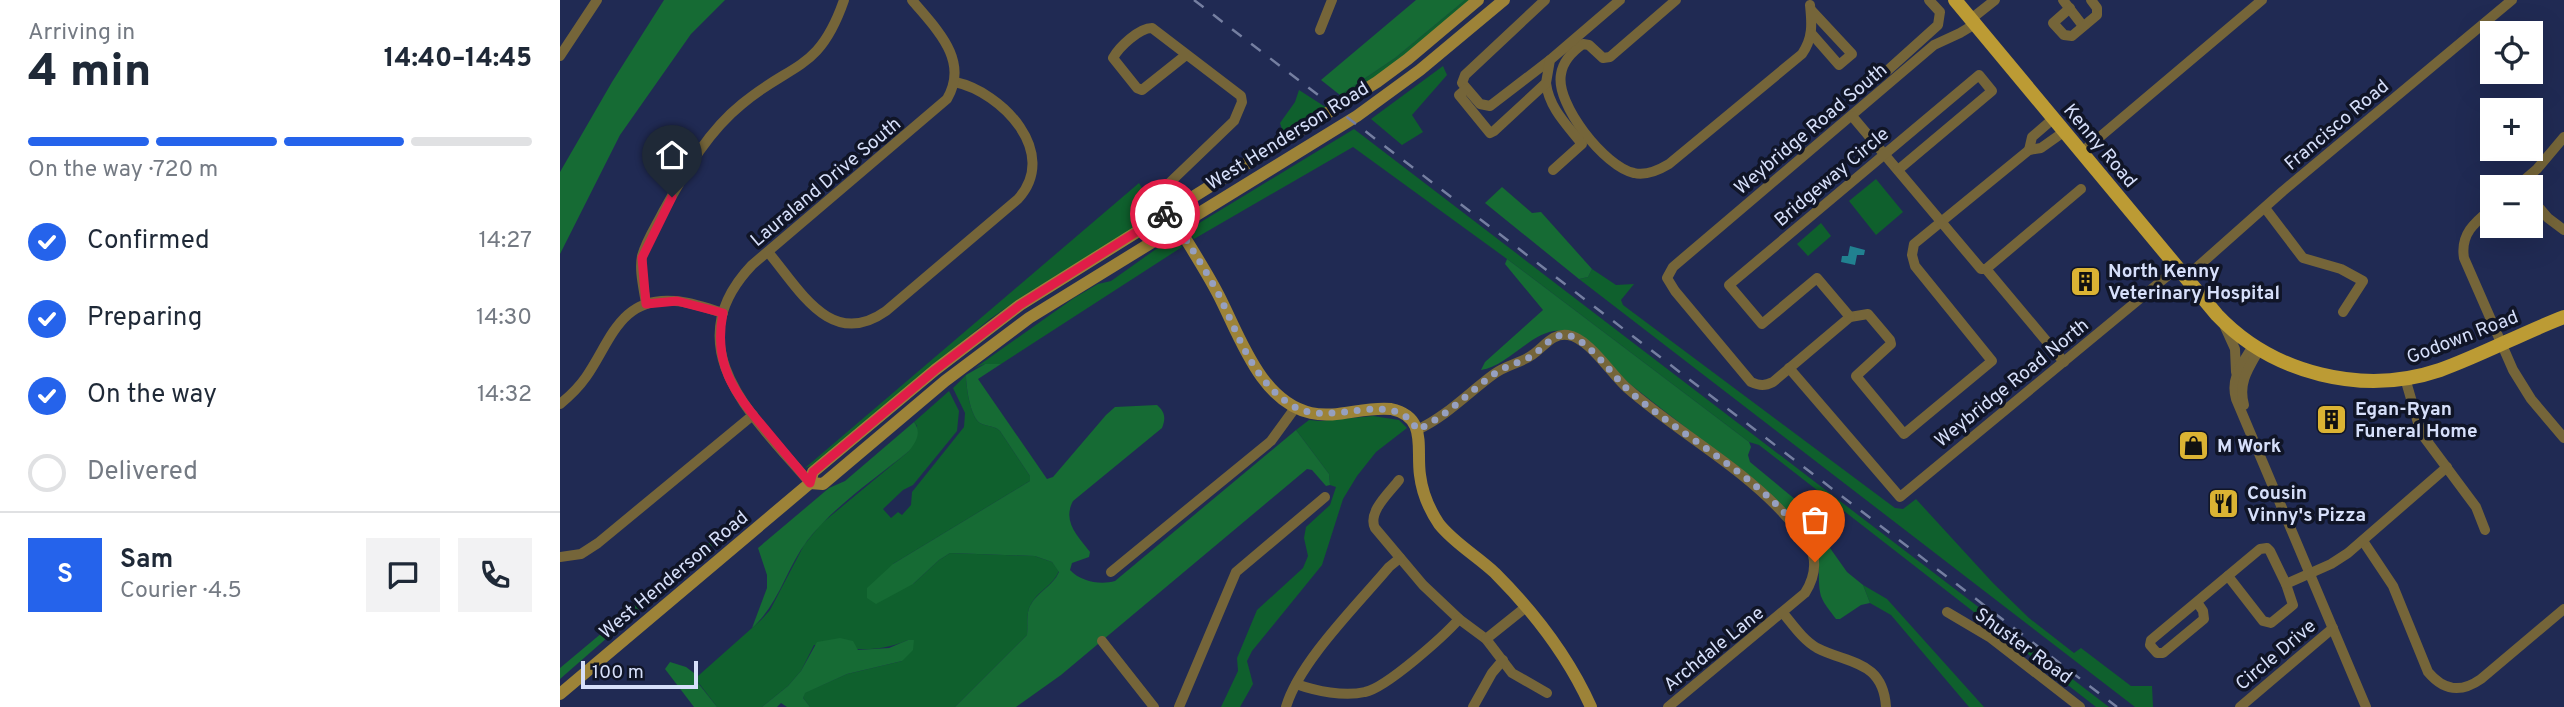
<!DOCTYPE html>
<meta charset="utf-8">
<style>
:root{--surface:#fff;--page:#f2f2f3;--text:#1f2937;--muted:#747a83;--line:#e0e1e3;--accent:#2563eb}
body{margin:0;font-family:Overpass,sans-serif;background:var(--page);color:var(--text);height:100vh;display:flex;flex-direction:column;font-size:26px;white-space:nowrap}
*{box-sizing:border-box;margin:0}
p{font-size:23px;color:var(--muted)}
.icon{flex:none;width:38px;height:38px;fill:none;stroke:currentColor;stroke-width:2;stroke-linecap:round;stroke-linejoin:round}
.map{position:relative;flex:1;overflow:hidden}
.sheet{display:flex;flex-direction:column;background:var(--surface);width:560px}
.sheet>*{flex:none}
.tools{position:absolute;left:1920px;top:21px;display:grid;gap:14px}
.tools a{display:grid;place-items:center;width:63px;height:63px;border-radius:0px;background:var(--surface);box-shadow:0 7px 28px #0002;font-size:35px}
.scale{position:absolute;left:21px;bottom:18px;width:117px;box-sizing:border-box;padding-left:7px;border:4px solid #d6dffa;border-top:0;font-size:19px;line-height:24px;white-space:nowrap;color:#d6dffa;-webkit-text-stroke:5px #101527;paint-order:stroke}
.pin{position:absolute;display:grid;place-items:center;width:60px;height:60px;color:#fff;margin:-72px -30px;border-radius:50% 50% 50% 0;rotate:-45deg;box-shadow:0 0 7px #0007}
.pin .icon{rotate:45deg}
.courier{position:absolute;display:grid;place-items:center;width:70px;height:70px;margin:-35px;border:5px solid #e11d48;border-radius:50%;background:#fff;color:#222;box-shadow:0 2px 9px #0007}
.headline em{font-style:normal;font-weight:800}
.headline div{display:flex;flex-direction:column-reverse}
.headline{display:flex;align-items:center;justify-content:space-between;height:119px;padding:0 28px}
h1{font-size:46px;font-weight:800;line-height:52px}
.bar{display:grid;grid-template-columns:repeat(4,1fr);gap:10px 7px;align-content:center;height:84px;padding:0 28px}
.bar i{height:9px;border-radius:5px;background:var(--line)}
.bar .on{background:var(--accent)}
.bar p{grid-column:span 4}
.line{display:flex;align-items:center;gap:18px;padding:0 28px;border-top:2px solid var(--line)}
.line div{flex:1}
.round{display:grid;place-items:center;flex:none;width:74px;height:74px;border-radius:0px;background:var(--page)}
ol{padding:0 28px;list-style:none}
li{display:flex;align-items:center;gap:21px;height:77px}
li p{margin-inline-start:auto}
li .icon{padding:7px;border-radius:50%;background:var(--accent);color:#fff;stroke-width:4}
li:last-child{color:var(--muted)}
li i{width:38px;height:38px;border:4px solid var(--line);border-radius:50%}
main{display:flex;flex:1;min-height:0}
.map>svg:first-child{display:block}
.green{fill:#0f602d}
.forest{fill:#166b34}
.water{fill:#218190}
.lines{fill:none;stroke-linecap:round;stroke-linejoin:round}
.street{stroke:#756539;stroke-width:10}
.secondary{stroke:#9d8338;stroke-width:12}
.primary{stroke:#bc9b34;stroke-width:14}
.rail{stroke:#757fa1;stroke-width:2.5;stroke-dasharray:12 12;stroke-linecap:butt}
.done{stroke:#96a0c0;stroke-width:7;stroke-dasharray:0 12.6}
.route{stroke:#e11d48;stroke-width:9}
.labels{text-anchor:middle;stroke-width:7;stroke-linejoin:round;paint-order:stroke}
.street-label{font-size:19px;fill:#d6dffa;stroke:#101527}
.poi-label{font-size:19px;font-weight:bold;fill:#d6dffa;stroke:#101527;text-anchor:start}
</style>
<main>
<section class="sheet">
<div class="headline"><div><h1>4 min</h1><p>Arriving in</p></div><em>14:40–14:45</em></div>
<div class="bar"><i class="on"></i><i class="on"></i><i class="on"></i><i></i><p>On the way · 720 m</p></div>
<ol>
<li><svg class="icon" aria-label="check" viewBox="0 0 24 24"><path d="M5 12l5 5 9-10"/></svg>Confirmed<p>14:27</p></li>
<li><svg class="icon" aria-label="check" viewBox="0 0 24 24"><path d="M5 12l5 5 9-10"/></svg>Preparing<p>14:30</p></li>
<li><svg class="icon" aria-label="check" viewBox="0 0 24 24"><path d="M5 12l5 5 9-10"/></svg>On the way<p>14:32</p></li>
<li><i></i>Delivered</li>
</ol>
<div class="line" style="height:126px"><b class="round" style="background:var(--accent);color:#fff">S</b><div><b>Sam</b><p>Courier · 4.5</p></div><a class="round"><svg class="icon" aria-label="chat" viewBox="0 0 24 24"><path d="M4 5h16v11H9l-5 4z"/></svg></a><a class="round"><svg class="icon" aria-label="phone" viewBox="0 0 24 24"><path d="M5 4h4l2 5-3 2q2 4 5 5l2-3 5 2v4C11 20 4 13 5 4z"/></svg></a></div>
</section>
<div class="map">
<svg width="2004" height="707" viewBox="0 0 2004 707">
<rect width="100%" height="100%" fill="#202a53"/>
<g class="green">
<polygon points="905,0 912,0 837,62 783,100 780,95 835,58"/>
<polygon points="883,66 887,75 852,115 863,132 842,145 811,119"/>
<polygon points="739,90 767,108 723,132 720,123 735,102"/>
<polygon points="794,129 1549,707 1536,707 1199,445 1189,442 947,259 793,147 634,239 631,235 636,225"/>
<polygon points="1316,179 1343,212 1316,235 1289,201"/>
<polygon points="579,183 597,214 468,293 430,319 251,466 245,468"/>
<polygon points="1261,223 1271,236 1248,256 1237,244"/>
<polygon points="611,241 616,244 619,242 622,247 441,364 425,364 415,368 514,298 538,284 551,281 606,242"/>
<polygon points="1032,269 1056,285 1074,284 1061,300 1063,305 1335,508 1343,509 1356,499 1433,583 1469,618 1514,653 1521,648 1571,686 1592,686 1593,707 1575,707 1019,279 1028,277"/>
<path d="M406,375C406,386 410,416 420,423C427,427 434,425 440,431L470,476V481L333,564L353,584L379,560L390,553L475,556L492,562L499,571C493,586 477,591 470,606C466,614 468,626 467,635L395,707H250L243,698L244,693L287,674L342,661L348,640C316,654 288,649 254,645L241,671L228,686L202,707H157L138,682V676L201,620L210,610L244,545L261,524L349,451L357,426L354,422L389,391L399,411L397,431L353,485L343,490L323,509L331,518L338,512L342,515L351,505L352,492L404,427L405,413L393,388Z"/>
<polygon points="813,416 839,420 847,428 816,452 797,476 783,499 762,565 692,651 687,661 693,684 680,707 661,707 678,671 677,658 697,610 743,568 748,556 744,538 746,527 770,505 776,487 770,485 769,474 736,430 749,420 760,421"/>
<polygon points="1303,585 1327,599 1424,707 1409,707 1331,615 1310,603"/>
</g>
<g class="forest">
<polygon points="104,0 165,0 131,34 60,135 0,254 0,172 52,82"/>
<polygon points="856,0 905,0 835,58 780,95 761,80"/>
<polygon points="942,187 972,213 981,212 1032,269 1028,277 1019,279 925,203"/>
<path d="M947,259L1189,442L1191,447L1188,455L1190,462L1236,500L1287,572L1303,585L1310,603L1301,605L1280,619H1276C1271,612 1261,601 1260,592C1257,572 1263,554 1249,536C1240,525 1228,516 1219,506C1173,461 1121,425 1071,385C1050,367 1030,334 1001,331C974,328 949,366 921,370L925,362L983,310L945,264Z"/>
<path d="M425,364H441L418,379L487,479L493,477L546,415L555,407L597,405C605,412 606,418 602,428L513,501C502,522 518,536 530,552L529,557L512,563L510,570C521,582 541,585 555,581L736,430L769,474L770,485L766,486L752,470L747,469L501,675L456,707H395L467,635C468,626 466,614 470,606C477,592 493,586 499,572L492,562L475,556L390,553L379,560L353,584L316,604L307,598V588L333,564L470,481V476L440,431C434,425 427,427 420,423C410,416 406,386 406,375Z"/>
<path d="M354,422C362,433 356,442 349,451C315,479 274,506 247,541C226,569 219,604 192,628L207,588V575L198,548L269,488L285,481Z"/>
<polygon points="178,519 177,524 0,679 0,668"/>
<polygon points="280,638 293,641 298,650 329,648 348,640 354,640 353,650 342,661 287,674 245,693 243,698 250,707 227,707 221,703 217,707 202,707 228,686 241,671 257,642"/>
<polygon points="110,662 126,667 138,676 138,683 157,707 134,707 105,669"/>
</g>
<polygon class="water" points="1290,246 1305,250 1304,255 1297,255 1295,265 1281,262 1282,256 1288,256"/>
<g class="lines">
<g class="street">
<polyline points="985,0 905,75 902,83 920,104 930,106 990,60"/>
<path d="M1116,0L1050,57L1043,58L1029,45L1023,44C1013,51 1003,61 1001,74C995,104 1045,167 1074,173C1086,176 1099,170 1109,164L1242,54C1253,38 1252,24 1250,5"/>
<polyline points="1503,0 1523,26"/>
<polyline points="1510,8 1493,23 1504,35 1512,36 1537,15 1537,8 1531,0"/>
<polyline points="1251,10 1292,54 1279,65 1251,33"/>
<polyline points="1411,19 1435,0"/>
<path d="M1415,24L1400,33L1374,45L1113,267L1107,278L1115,291L1191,382C1200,386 1205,386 1213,382L1290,317L1308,314L1330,340L1331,344L1296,376L1344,434L1432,361L1355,266L1352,255L1354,244L1469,150L1481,148L1505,131"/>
<polyline points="760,30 772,0"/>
<polyline points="0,56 37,0"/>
<polyline points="1328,70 1378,25 1380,12 1369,0"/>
<path d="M986,83C989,108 1007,125 1022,144L993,170"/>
<polyline points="906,89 899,95 930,133 934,131 986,83 990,60 1060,0"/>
<polyline points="1292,116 1421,269 1426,269 1504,362"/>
<polyline points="1469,150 1472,137 1494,118"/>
<polyline points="1522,152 1702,0"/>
<polyline points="1956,187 1977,169 2004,137"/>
<polyline points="1970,197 1988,218 2004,230"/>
<polyline points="1705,208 1743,258 1781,269 1803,281 1783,312"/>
<path d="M1932,208C1915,222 1900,234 1904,258L1953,370L1971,399L2004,438"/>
<path d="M609,212L601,200V191L674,121L682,102L681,96L592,28C579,28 559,47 553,58L577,88L582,90L626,55"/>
<path d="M208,252C240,290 271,350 326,311L458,199C500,153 442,92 395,82"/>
<polyline points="1426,269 1521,189"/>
<polyline points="1625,278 1723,191 1952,0"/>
<path d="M86,304C84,289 79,271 82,256C86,241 96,226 103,212C125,173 146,133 182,104C232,62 259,72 284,0"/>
<polyline points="1290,317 1257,278 1202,324 1169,285 1419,75 1432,91 1338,170"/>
<polyline points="1665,327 1675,349 1676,372"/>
<path d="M1693,346C1682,364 1670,378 1676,399L1806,707"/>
<polyline points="1229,368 1340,497 1617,268"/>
<polyline points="1845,378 1861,433 1916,507 1925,530"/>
<path d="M0,404C10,396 19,387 26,377C51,341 60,296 115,301C131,302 147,308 163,313"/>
<path d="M1684,405C1678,383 1688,369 1699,350"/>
<path d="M857,430C887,416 908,393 934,374C946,365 961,363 972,355C983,348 993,332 1008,335C1029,338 1051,374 1067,388C1117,432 1179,465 1224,514C1232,523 1242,532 1248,543C1258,560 1255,577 1245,593L1108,707"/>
<path d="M839,480C830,492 807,512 815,528L863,585L899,619L926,639L952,673L987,693"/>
<path d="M250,483C196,419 113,348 192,265L387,99C410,60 376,29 352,0"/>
<path d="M1803,541L1833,586L1868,672C1884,691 1901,693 1921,679L2004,609"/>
<polyline points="0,557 21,554 38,543 193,415"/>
<polyline points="551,572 711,441 735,408"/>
<polyline points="1668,576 1703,621 1711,623 1733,605 1726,584"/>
<polyline points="1637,602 1643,611 1644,619 1603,653 1597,653 1590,645 1591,640 1700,549 1707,548 1710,551 1726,584 1771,564 1788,553 1887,467"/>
<polyline points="1387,612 1431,638 1520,707"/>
<path d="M1223,613C1233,625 1243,640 1257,648C1288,664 1323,660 1326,707"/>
<polyline points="926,639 966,607"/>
<polyline points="542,641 594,707"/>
<path d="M736,684C756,691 784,697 805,692C826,688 884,636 899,619"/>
<polyline points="619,707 676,572 765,497"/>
<path d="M726,707C739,662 798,604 829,567L840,558"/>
<polyline points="913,707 932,673 943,660"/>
<polyline points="1680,707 1773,628"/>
</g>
<g class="secondary">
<path d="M614,220C629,245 645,269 658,294C679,334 700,402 751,413C777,419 804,406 831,409C868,417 856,448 860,475C862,492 869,509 879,524C894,543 917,556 935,573C973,611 1009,658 1031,707"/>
<polyline points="250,483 263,484 385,381 469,318 797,116 860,70 944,0"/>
<polyline points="0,694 250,483 253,472 375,370 460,305 817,82 848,59 918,0"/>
</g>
<path class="primary" d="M1395,0L1657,315C1713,374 1803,396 1880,370C1922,355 1962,333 2004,317"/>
<polyline class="rail" points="634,0 1557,707"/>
</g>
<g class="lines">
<path class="done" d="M605,214L609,212C626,240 644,267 659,295C678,334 693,382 733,406C770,429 835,386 857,430C887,416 908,393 934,374C946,365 960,363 972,356C982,349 990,337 1002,335C1021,332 1050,371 1062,384C1112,434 1236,493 1255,562"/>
<path class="route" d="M112,197L82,258L86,304L117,301L163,313C153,364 173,391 205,429C220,447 235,465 250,483L253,472L375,370L460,305L605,214"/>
</g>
<defs>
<symbol id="building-square" viewBox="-11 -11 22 22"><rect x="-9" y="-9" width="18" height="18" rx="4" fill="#dbb333" stroke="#101527"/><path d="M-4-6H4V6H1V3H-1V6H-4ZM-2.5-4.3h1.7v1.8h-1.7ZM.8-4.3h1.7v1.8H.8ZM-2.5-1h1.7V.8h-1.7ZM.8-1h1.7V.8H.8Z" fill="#111"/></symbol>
<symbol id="shop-square" viewBox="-11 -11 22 22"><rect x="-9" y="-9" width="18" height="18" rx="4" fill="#dbb333" stroke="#101527"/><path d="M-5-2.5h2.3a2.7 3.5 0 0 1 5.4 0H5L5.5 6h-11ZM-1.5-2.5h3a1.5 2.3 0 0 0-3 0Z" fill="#111"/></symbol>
<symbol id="restaurant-square" viewBox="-11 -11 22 22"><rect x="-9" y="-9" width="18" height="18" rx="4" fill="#dbb333" stroke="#101527"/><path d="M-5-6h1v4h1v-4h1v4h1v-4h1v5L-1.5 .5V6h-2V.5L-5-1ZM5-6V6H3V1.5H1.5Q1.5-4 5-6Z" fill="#111"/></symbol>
</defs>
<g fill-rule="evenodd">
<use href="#building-square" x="1508" y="264" width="35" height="35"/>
<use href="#building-square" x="1754" y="402" width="35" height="35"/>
<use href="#shop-square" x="1616" y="428" width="35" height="35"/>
<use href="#restaurant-square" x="1646" y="486" width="35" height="35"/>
</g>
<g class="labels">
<g class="street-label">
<text transform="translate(1776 124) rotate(-40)" y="7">Francisco Road</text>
<text transform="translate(1250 128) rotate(-40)" y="7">Weybridge Road South</text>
<text transform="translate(727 135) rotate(-32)" y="7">West Henderson Road</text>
<text transform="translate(1541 145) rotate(50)" y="7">Kenny Road</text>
<text transform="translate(1271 176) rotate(-40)" y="7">Bridgeway Circle</text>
<text transform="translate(265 181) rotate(-40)" y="7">Lauraland Drive South</text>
<text transform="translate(1902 336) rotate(-21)" y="7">Godown Road</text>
<text transform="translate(1451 382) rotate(-39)" y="7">Weybridge Road North</text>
<text transform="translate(113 574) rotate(-40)" y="7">West Henderson Road</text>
<text transform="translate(1464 645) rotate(36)" y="7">Shuster Road</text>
<text transform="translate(1153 648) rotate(-39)" y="7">Archdale Lane</text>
<text transform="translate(1715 654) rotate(-40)" y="7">Circle Drive</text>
</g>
<g class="poi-label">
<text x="1548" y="277">North Kenny<tspan x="1548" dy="22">Veterinary Hospital</tspan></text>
<text x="1795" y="415">Egan-Ryan<tspan x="1795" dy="22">Funeral Home</tspan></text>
<text x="1657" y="452">M Work</text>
<text x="1687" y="499">Cousin<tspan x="1687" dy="22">Vinny's Pizza</tspan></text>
</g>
</g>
</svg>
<div class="tools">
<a><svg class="icon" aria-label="locate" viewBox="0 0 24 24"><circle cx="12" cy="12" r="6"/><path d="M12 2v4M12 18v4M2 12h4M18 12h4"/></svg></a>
<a>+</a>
<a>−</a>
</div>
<div class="scale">100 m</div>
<div class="pin" style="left:1255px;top:562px;background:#ea580c"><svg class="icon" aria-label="bag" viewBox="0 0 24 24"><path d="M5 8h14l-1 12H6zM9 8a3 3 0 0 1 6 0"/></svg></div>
<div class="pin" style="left:112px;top:197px;background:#1f2937"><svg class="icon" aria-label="home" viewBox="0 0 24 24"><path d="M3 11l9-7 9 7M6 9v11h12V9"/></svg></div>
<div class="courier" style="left:605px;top:214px"><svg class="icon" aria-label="bike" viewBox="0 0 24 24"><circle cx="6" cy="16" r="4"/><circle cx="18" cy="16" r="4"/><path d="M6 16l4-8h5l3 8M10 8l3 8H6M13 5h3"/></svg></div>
</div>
</main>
